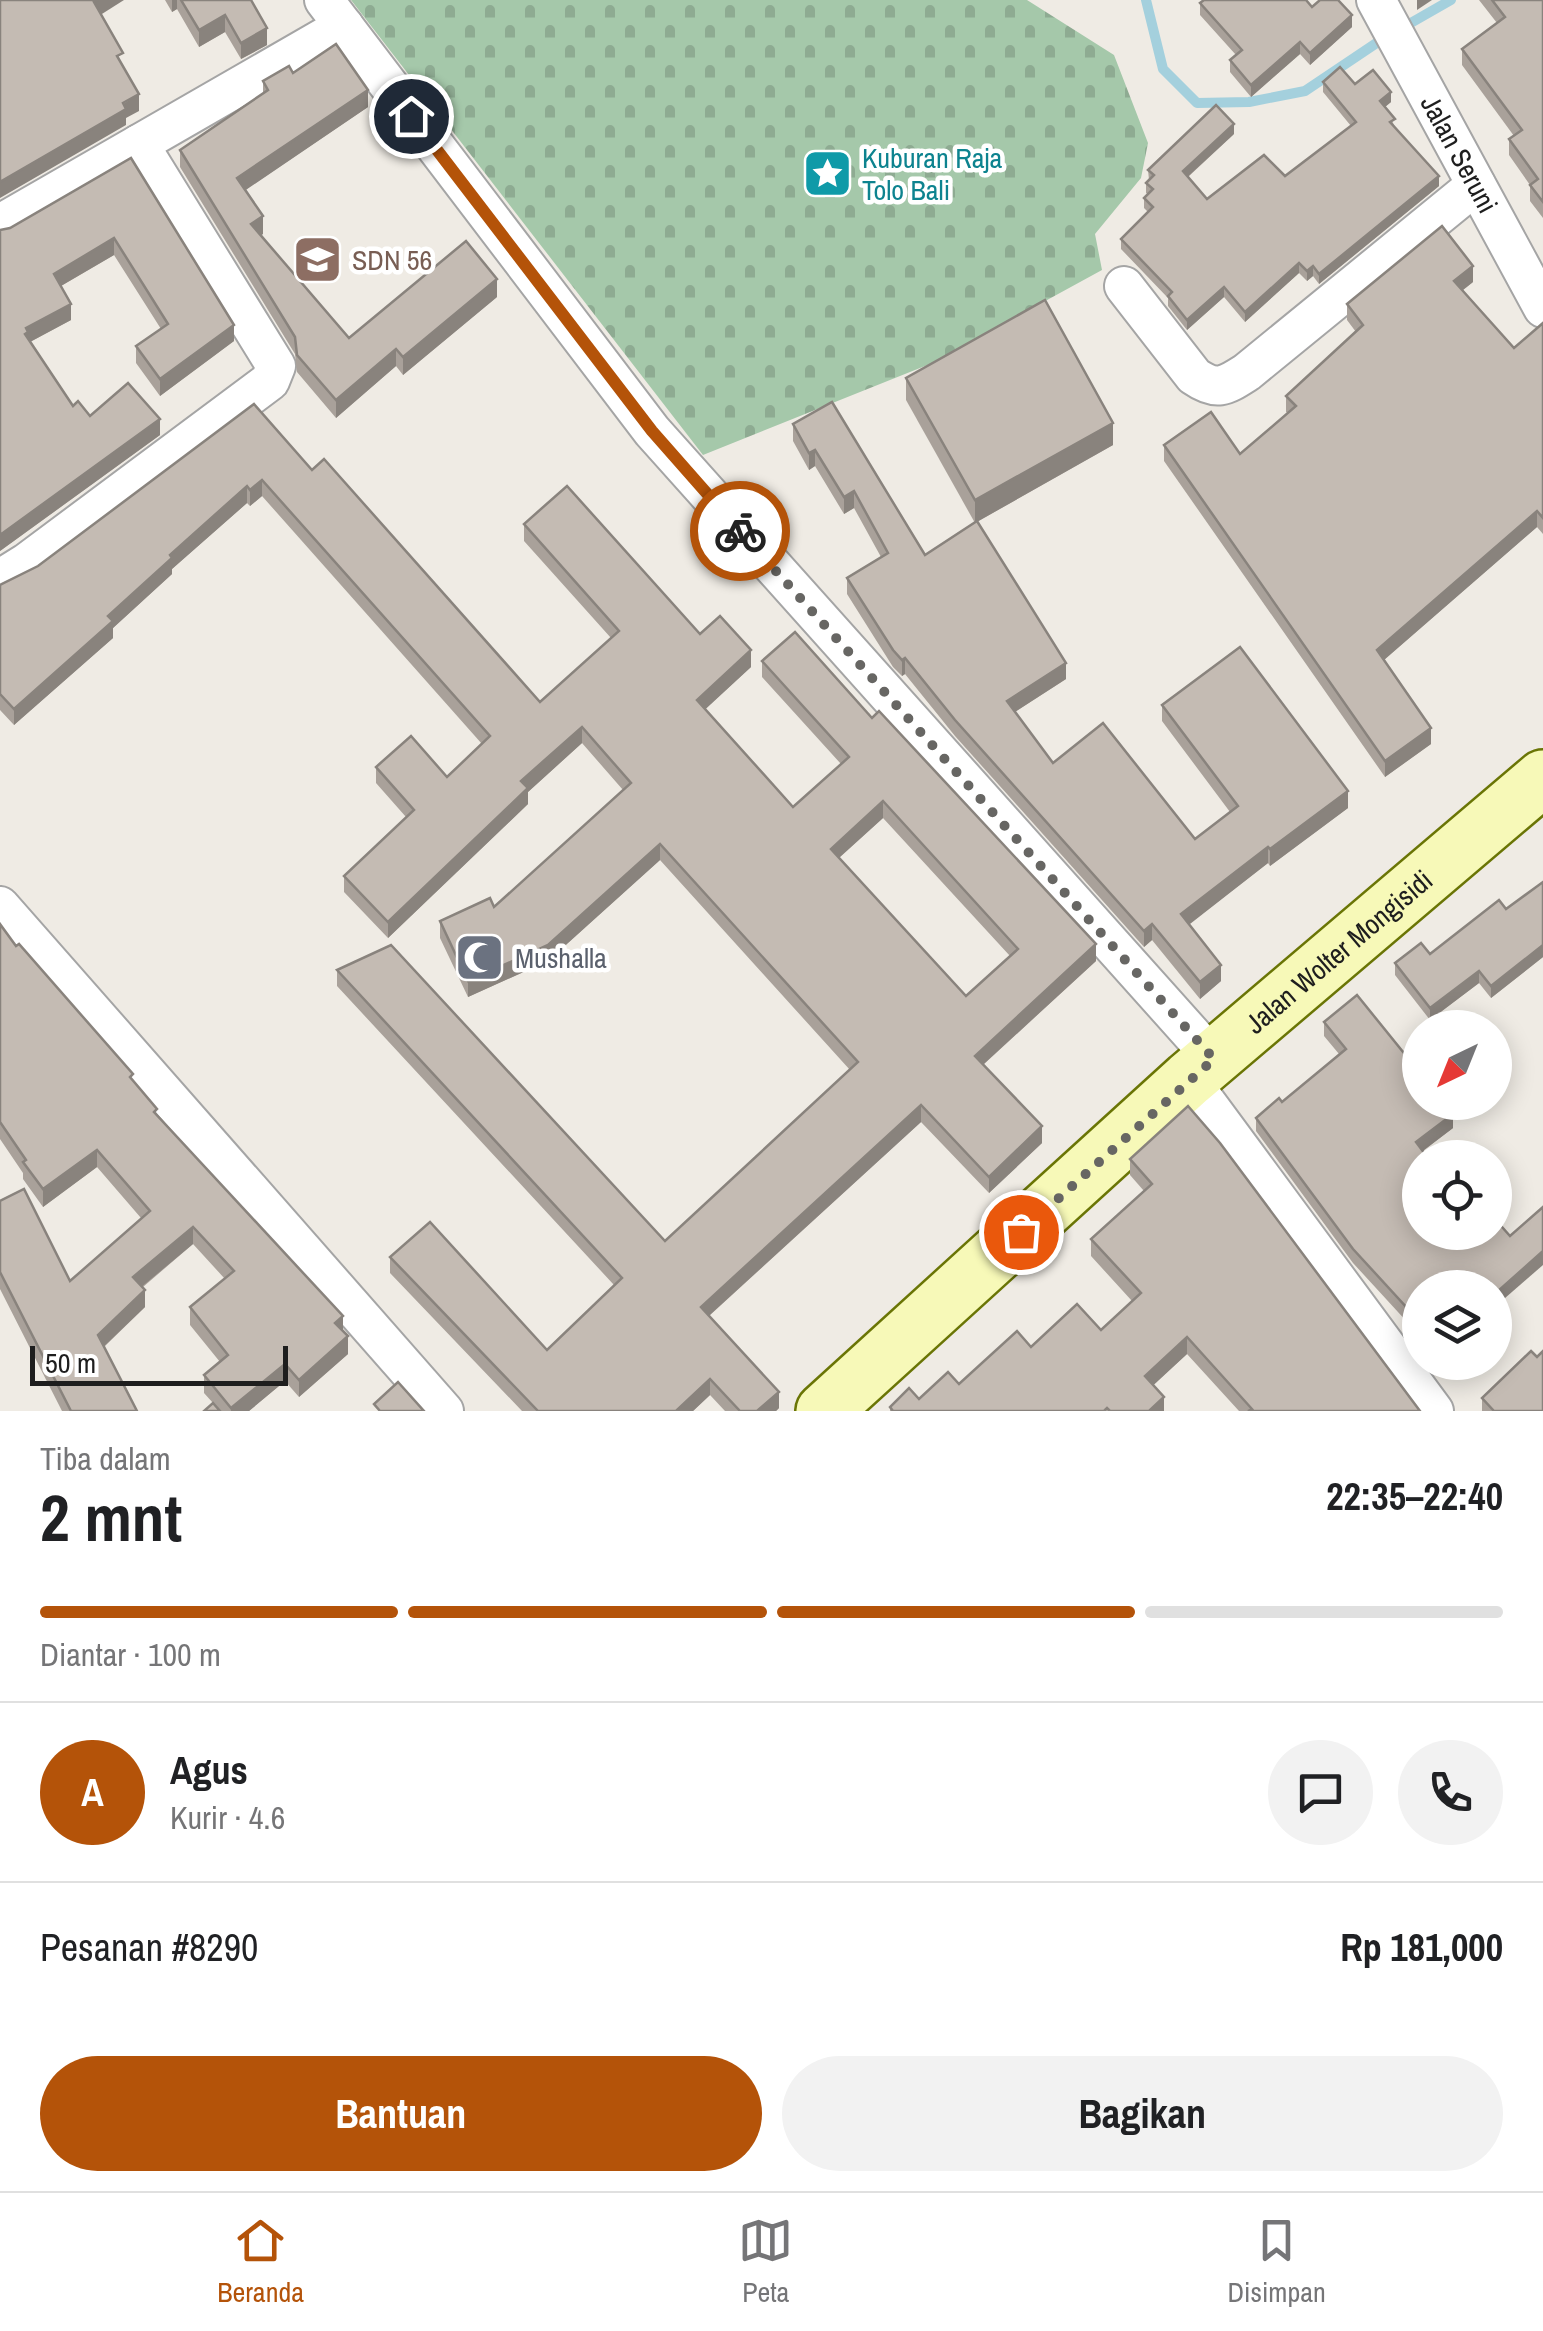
<!DOCTYPE html>
<html lang="id">
<meta charset="utf-8">
<style>
:root{--surface:#fff;--page:#f2f2f2;--text:#202124;--muted:#757577;--line:#e0e0e0;--accent:#b45309}
body{margin:0;font-family:"Archivo Narrow",sans-serif;background:var(--page);color:var(--text);height:100vh;display:flex;flex-direction:column;font-size:38px;white-space:nowrap}
*{box-sizing:border-box;margin:0}
p{font-size:32px;color:var(--muted)}
.icon{flex:none;width:55px;height:55px;fill:none;stroke:currentColor;stroke-width:2;stroke-linecap:round;stroke-linejoin:round}
.map{position:relative;height:1411px;overflow:hidden}
.drawer{display:flex;flex-direction:column;background:var(--surface);flex:1}
.drawer>*{flex:none}
.needle{width:65px;rotate:223deg}
.fabs{position:absolute;left:1402px;top:1010px;display:grid;gap:20px}
.fabs a{display:grid;place-items:center;width:110px;height:110px;border-radius:50%;background:var(--surface);box-shadow:0 5px 25px #0003;font-size:50px}
.scale{position:absolute;left:30px;bottom:25px;width:258px;box-sizing:border-box;padding-left:10px;border:5px solid #1e1e1e;border-top:0;font-size:28px;line-height:35px;white-space:nowrap;color:#1e1e1e;-webkit-text-stroke:8px #fff;paint-order:stroke}
.pin{position:absolute;display:grid;place-items:center;width:85px;height:85px;color:#fff;margin:-42px;border:5px solid #fff;border-radius:50%;box-shadow:0 2px 10px #0007}
.courier{position:absolute;display:grid;place-items:center;width:100px;height:100px;margin:-50px;border:8px solid #b45309;border-radius:50%;background:#fff;color:#222;box-shadow:0 2px 12px #0007}
.overview em{font-style:normal;font-weight:700}
.overview div{display:flex;flex-direction:column-reverse}
.overview{display:flex;align-items:center;justify-content:space-between;height:170px;padding:0 40px}
h1{font-size:65px;font-weight:700;line-height:75px}
.bar{display:grid;grid-template-columns:repeat(4,1fr);gap:15px 10px;align-content:center;height:120px;padding:0 40px}
.bar i{height:12px;border-radius:8px;background:var(--line)}
.bar .active{background:var(--accent)}
.bar p{grid-column:span 4}
.line{display:flex;align-items:center;gap:25px;padding:0 40px;border-top:2px solid var(--line)}
.line div{flex:1}
.round{display:grid;place-items:center;flex:none;width:105px;height:105px;border-radius:52px;background:var(--page)}
.button{display:flex;gap:20px;margin-top:auto;padding:20px 40px}
.button a{flex:1;height:115px;border-radius:60px;background:var(--accent);color:#fff;font-size:40px;font-weight:700;line-height:115px;text-align:center}
.button a+a{background:var(--page);color:var(--text)}
.tab-bar{display:flex;justify-content:space-around;align-items:center;height:140px;border-top:2px solid var(--line);background:var(--surface);font-size:28px;color:var(--muted)}
.tab-bar a{display:grid;justify-items:center;gap:5px}
.tab-bar .active{color:var(--accent)}
.map>svg:first-child{display:block}
.cemetery{fill:url(#cemetery-stones)}
.lines{fill:none;stroke-linecap:round;stroke-linejoin:round}
.stream{stroke:#a4d0dd;stroke-width:10}
.street-casing{stroke:#a5a5a5;stroke-width:42}
.secondary-casing{stroke:#6a7505;stroke-width:60}
.street{stroke:#fff;stroke-width:38}
.secondary{stroke:#f7f9b8;stroke-width:55}
.wall{fill:#a9a19a;fill-rule:evenodd}
.shaded-wall{fill:#89837d}
.building{fill:#c4bbb3;stroke:#89837d;stroke-width:2.5;fill-rule:evenodd}
.done{stroke:#676663;stroke-width:10;stroke-dasharray:0 18}
.route{stroke:#b45309;stroke-width:12}
.labels{text-anchor:middle;stroke-width:9;stroke-linejoin:round;paint-order:stroke}
.street-label{font-size:28px;fill:#1e1e1e;stroke:#fff}
.culture-label{font-size:28px;fill:#0d838f;stroke:#fff;text-anchor:start}
.education-label{font-size:28px;fill:#785e54;stroke:#fff;text-anchor:start}
.worship-label{font-size:28px;fill:#5b616d;stroke:#fff;text-anchor:start}
</style>
<div class="map">
<svg width="1543" height="1411" viewBox="0 0 1543 1411">
<defs>
<pattern id="cemetery-stones" width="16" height="16" patternUnits="userSpaceOnUse" patternTransform="scale(2.5)"><rect width="16" height="16" fill="#a5c8aa"/><path d="M2 7V4a2 2 0 0 1 4 0v3zM10 15v-3a2 2 0 0 1 4 0v3z" fill="#8eab92"/></pattern>
</defs>
<rect width="100%" height="100%" fill="#efebe4"/>
<polygon class="cemetery" points="351,0 1027,0 1114,55 1148,143 1141,178 1095,234 1102,270 930,364 703,455"/>
<g class="lines">
<polyline class="stream" points="1146,0 1163,69 1197,103 1249,102 1305,91 1381,40 1451,0"/>
<defs>
<g id="street">
<polyline points="324,0 652,431 1214,1059"/>
<path id="s1" d="M1376,0L1543,308"/>
<polyline points="0,224 344,26"/>
<path d="M1124,286L1194,376C1217,392 1225,386 1247,372L1476,185"/>
<polyline points="0,579 26,563 270,381 276,366 139,144"/>
<polyline points="0,906 444,1411"/>
<polyline points="1189,1079 1434,1411"/>
</g>
<g id="secondary">
<path id="s2" d="M824,1411L1189,1079L1543,778"/>
</g>
</defs>
<use href="#street" class="street-casing"/>
<use href="#secondary" class="secondary-casing"/>
<use href="#street" class="street"/>
<use href="#secondary" class="secondary"/>
</g>
<g class="wall">
<polygon points="165,0 251,0 267,45 241,59 225,32 199,47 177,9 172,12"/>
<polygon points="1479,0 1543,0 1543,218 1530,201 1530,185 1509,155 1509,139 1514,136 1462,65 1462,49 1497,23"/>
<polygon points="1200,3 1312,7 1352,27 1310,65 1300,54 1251,97 1230,72 1230,60 1236,55 1200,15"/>
<polygon points="293,73 368,107 245,190 263,234 260,235 349,338 497,297 403,375 396,366 336,418 297,372 295,354 180,167 180,150 263,94 263,81"/>
<polygon points="1323,82 1355,84 1391,102 1385,107 1395,127 1439,186 1319,284 1313,276 1307,281 1299,273 1245,322 1224,297 1187,330 1168,306 1168,298 1121,249 1121,239 1148,212 1144,208 1144,198 1148,194 1146,193 1146,183 1149,180 1148,170 1234,134 1188,177 1207,199 1285,176 1351,126 1323,92"/>
<polygon points="131,158 234,341 160,396 136,363 136,346 161,329 114,255 61,286 71,320 30,342 73,406 90,416 160,435 0,551 0,230 10,228"/>
<polygon points="1473,282 1463,290 1514,348 1543,323 1543,534 1537,527 1384,660 1431,744 1385,777 1164,461 1164,445 1240,454 1288,413 1286,412 1286,396 1356,332 1347,320 1347,304"/>
<polygon points="906,378 1113,445 975,523 906,400"/>
<path d="M254,404L312,470L540,702L611,638L524,541V524L751,667L705,709L793,807L841,764L762,677V661L872,718L1096,961L983,1065L1042,1143L989,1193L921,1122L709,1316L779,1408L776,1411H725L710,1395L693,1411H522L390,1273V1257L547,1350L614,1285L337,986V970L665,1241L850,1070L660,860L548,961L468,997L440,938V921L494,907L623,790L582,743L528,792V804L388,938L344,892V876L406,817L376,783V767L447,777L482,744L262,496L250,506L247,503L172,569V574L113,628V638L14,725L0,710V585L38,566ZM883,818L1010,956L966,996L839,858Z"/>
<polygon points="793,424 925,555 1066,679 1015,712 1053,763 1195,839 1230,812 1162,721 1162,705 1348,808 1270,866 1268,863 1189,924 1221,981 1200,999 1152,940 1144,947 955,736 905,674 902,676 893,667 847,594 847,578 881,557 854,508 844,514 815,466 809,470 793,441"/>
<polygon points="1543,882 1543,957 1491,998 1479,983 1430,1020 1395,975 1395,963 1430,954 1506,909"/>
<polygon points="0,924 16,946 133,1082 157,1115 343,1332 348,1354 299,1397 285,1381 249,1411 204,1411 213,1403 204,1393 204,1375 220,1362 190,1325 190,1307 225,1279 193,1244 143,1287 145,1307 104,1347 137,1411 62,1411 0,1289 0,1201 70,1281 141,1218 97,1167 43,1207 23,1179 23,1173 0,1139"/>
<polygon points="1324,1022 1453,1128 1423,1151 1420,1232 1510,1236 1497,1305 1495,1303 1495,1288 1420,1288 1420,1336 1353,1263 1256,1131 1256,1118 1282,1102 1339,1054 1324,1036"/>
<polygon points="1130,1159 1416,1408 1420,1411 1239,1411 1187,1354 1153,1385 1164,1411 890,1411 890,1407 919,1399 959,1384 1031,1347 1101,1330 1132,1301 1091,1256 1091,1239 1144,1191 1130,1175"/>
<polygon points="1537,1357 1543,1411 1482,1411 1482,1398"/>
</g>
<g class="shaded-wall">
<polygon points="98,0 124,0 94,19 94,2"/>
<polygon points="172,0 177,0 177,9 172,12"/>
<polygon points="1417,0 1432,0 1417,10"/>
<polygon points="225,15 225,32 199,47 199,30"/>
<polygon points="1352,15 1352,27 1310,65 1310,53"/>
<polygon points="267,28 267,45 241,59 241,43"/>
<polygon points="1300,42 1300,54 1251,97 1251,85"/>
<polygon points="368,90 368,107 237,196 237,178"/>
<polygon points="1391,92 1391,102 1380,111 1380,101"/>
<polygon points="139,94 139,111 126,118 126,125 0,198 0,182"/>
<polygon points="1234,124 1234,134 1183,181 1183,171"/>
<polygon points="1439,176 1439,186 1319,284 1319,274"/>
<polygon points="263,216 263,234 251,242 251,224"/>
<polygon points="114,238 114,255 54,290 54,274"/>
<polygon points="1299,263 1299,273 1245,322 1245,312"/>
<polygon points="1313,266 1313,276 1307,281 1307,271"/>
<polygon points="1473,266 1473,282 1454,297 1454,281"/>
<polygon points="497,279 497,297 403,375 403,357"/>
<polygon points="1224,287 1224,297 1187,330 1187,320"/>
<polygon points="71,304 71,320 28,343 25,350 26,328"/>
<polygon points="234,325 234,341 160,396 160,379"/>
<polygon points="396,349 396,366 336,418 336,400"/>
<polygon points="160,419 160,435 0,551 0,535"/>
<polygon points="1113,423 1113,445 975,523 975,500"/>
<polygon points="815,450 815,466 809,470 809,453"/>
<polygon points="262,480 262,496 250,506 250,490"/>
<polygon points="247,486 247,503 172,569 172,574 113,628 113,638 14,725 14,709 170,555"/>
<polygon points="854,491 854,508 844,514 844,497"/>
<polygon points="1537,511 1537,527 1377,666 1377,650"/>
<polygon points="751,650 751,667 697,717 697,700"/>
<polygon points="905,658 905,674 902,676 902,660"/>
<polygon points="1066,663 1066,679 1007,717 1007,701"/>
<polygon points="582,727 582,743 528,792 528,804 388,938 388,922 521,781"/>
<polygon points="1431,728 1431,744 1385,777 1385,761"/>
<polygon points="1348,791 1348,808 1270,866 1270,849"/>
<polygon points="883,801 883,818 831,865 831,849"/>
<polygon points="660,844 660,860 548,961 468,997 468,981"/>
<polygon points="1268,847 1268,863 1181,931 1181,914"/>
<polygon points="1152,924 1152,940 1144,947 1144,931"/>
<polygon points="1096,944 1096,961 975,1072 975,1056"/>
<polygon points="1543,945 1543,957 1491,998 1491,986"/>
<polygon points="1221,965 1221,981 1200,999 1200,982"/>
<polygon points="1479,971 1479,983 1430,1020 1430,1008"/>
<polygon points="921,1105 921,1122 701,1323 701,1307"/>
<polygon points="1453,1114 1453,1128 1416,1156 1416,1142"/>
<polygon points="1042,1126 1042,1143 989,1193 989,1177"/>
<polygon points="97,1150 97,1167 43,1207 43,1189"/>
<polygon points="193,1227 193,1244 133,1294 133,1277"/>
<polygon points="1543,1251 1543,1265 1497,1305 1497,1292"/>
<polygon points="145,1290 145,1307 98,1352 98,1335"/>
<polygon points="343,1316 343,1334 335,1323"/>
<polygon points="348,1336 348,1354 299,1397 299,1380"/>
<polygon points="1187,1337 1187,1354 1145,1393 1145,1376"/>
<polygon points="285,1364 285,1381 249,1411 231,1411 231,1408"/>
<polygon points="710,1379 710,1395 693,1411 676,1411"/>
<polygon points="779,1392 779,1408 776,1411 757,1411"/>
<polygon points="1164,1397 1164,1411 1149,1411"/>
</g>
<g class="building">
<polygon points="0,0 98,0 94,2 123,53 117,56 139,94 123,103 126,109 0,182"/>
<polygon points="181,0 251,0 267,28 241,43 225,15 199,30"/>
<polygon points="1204,0 1306,0 1312,7 1320,0 1338,0 1352,15 1310,53 1300,42 1251,85 1230,60 1242,50 1200,3"/>
<polygon points="1492,0 1543,0 1543,202 1530,185 1538,179 1509,139 1522,130 1462,49 1505,17"/>
<polygon points="336,44 368,90 237,178 263,216 251,224 349,338 466,241 497,279 403,357 396,349 336,400 297,355 295,337 180,150 268,90 263,81 289,66 293,73"/>
<polygon points="1340,67 1355,84 1373,70 1391,92 1380,101 1395,119 1390,122 1439,176 1319,274 1313,266 1307,271 1299,263 1245,312 1224,287 1187,320 1168,296 1172,292 1121,239 1153,207 1144,198 1153,189 1146,183 1154,175 1148,170 1216,105 1234,124 1183,171 1207,199 1264,155 1285,176 1356,122 1323,82"/>
<polygon points="131,158 234,325 160,379 136,346 168,324 114,238 54,274 71,304 26,328 28,332 25,334 73,406 78,401 90,416 128,383 160,419 0,535 0,230 10,228"/>
<polygon points="1442,226 1473,266 1454,281 1514,348 1543,323 1543,518 1537,511 1377,650 1431,728 1385,761 1164,445 1211,412 1240,454 1296,406 1286,396 1363,325 1347,304"/>
<polygon points="1045,300 1113,423 975,500 906,378"/>
<polygon points="832,402 925,555 977,521 1066,663 1007,701 1053,763 1103,723 1195,839 1238,806 1162,705 1240,647 1348,791 1270,849 1268,847 1181,914 1221,965 1200,982 1152,924 1144,931 955,720 905,658 902,660 893,650 847,578 888,553 854,491 844,497 815,450 809,453 793,424"/>
<path d="M254,404L312,470L324,459L540,702L619,631L524,524L567,486L700,634L720,616L751,650L697,700L793,807L849,757L762,661L795,632L872,718L879,711L1096,944L975,1056L1042,1126L989,1177L921,1105L701,1307L779,1392L757,1411H740L710,1379L676,1411H538L390,1257L430,1222L547,1350L622,1278L337,970L391,945L665,1241L858,1062L660,844L548,945L468,981L440,921L490,898L494,907L631,783L582,727L521,781L528,788L388,922L344,876L414,810L376,767L411,736L447,777L490,736L262,480L250,490L247,486L170,555L172,558L108,616L113,621L14,709L0,694V585L38,566ZM883,801L1018,949L966,996L831,849Z"/>
<polygon points="1543,882 1543,945 1491,986 1479,971 1430,1008 1395,963 1421,943 1430,954 1499,900 1506,909"/>
<polygon points="0,924 16,946 19,944 133,1074 130,1077 157,1109 154,1112 343,1316 335,1323 348,1336 299,1380 285,1364 231,1408 204,1375 228,1355 190,1307 234,1271 193,1227 133,1277 145,1290 98,1335 137,1411 71,1411 0,1272 0,1201 24,1189 70,1281 150,1211 97,1150 43,1189 23,1162 26,1160 0,1122"/>
<polygon points="1357,995 1420,1073 1420,1102 1444,1102 1453,1114 1416,1142 1428,1158 1420,1158 1420,1232 1495,1232 1495,1219 1510,1236 1543,1207 1543,1251 1497,1292 1490,1283 1485,1288 1420,1288 1420,1322 1353,1249 1256,1118 1279,1098 1282,1102 1346,1049 1324,1022"/>
<polygon points="1188,1106 1220,1143 1420,1411 1248,1411 1252,1409 1187,1337 1145,1376 1164,1397 1149,1411 1110,1411 1107,1408 1104,1411 893,1411 890,1407 909,1388 919,1399 948,1372 959,1384 1017,1331 1031,1347 1077,1304 1101,1330 1141,1293 1091,1239 1152,1184 1130,1159"/>
<polygon points="1531,1351 1537,1357 1543,1351 1543,1411 1494,1411 1482,1398"/>
<polygon points="398,1382 424,1411 380,1411 374,1404"/>
<polygon points="213,1403 220,1411 204,1411"/>
</g>
<g class="lines">
<polyline class="done" points="740,531 1214,1059 1021,1232"/>
<polyline class="route" points="411,116 652,431 740,531"/>
</g>
<defs>
<symbol id="sight-square" viewBox="-11 -11 22 22"><rect x="-9" y="-9" width="18" height="18" rx="4" fill="#0f9aa8" stroke="#fff"/><path d="M0-6L1.8-2.2L6-1.7L2.9 1.2L3.7 5.4L0 3.3L-3.7 5.4L-2.9 1.2L-6-1.7L-1.8-2.2Z" fill="#fff"/></symbol>
<symbol id="school-square" viewBox="-11 -11 22 22"><rect x="-9" y="-9" width="18" height="18" rx="4" fill="#8d6e63" stroke="#fff"/><path d="M0-5L7-2L0 1L-7-2ZM-4 1L0 2.5L4 1V4Q0 6-4 4Z" fill="#fff"/></symbol>
<symbol id="mosque-square" viewBox="-11 -11 22 22"><rect x="-9" y="-9" width="18" height="18" rx="4" fill="#6b7280" stroke="#fff"/><path d="M3.5-4.9A6 6 0 1 0 3.5 4.9A5 5 0 1 1 3.5-4.9Z" fill="#fff"/></symbol>
</defs>
<g fill-rule="evenodd">
<use href="#sight-square" x="800" y="146" width="55" height="55"/>
<use href="#school-square" x="290" y="232" width="55" height="55"/>
<use href="#mosque-square" x="452" y="930" width="55" height="55"/>
</g>
<g class="labels">
<g class="street-label">
<text dy="10" stroke="none"><textPath href="#s1" startOffset="175">Jalan Seruni</textPath></text>
<text dy="10" stroke="none"><textPath href="#s2" startOffset="690">Jalan Wolter Mongisidi</textPath></text>
</g>
<g class="culture-label">
<text x="862" y="168">Kuburan Raja<tspan x="862" dy="32">Tolo Bali</tspan></text>
</g>
<g class="education-label">
<text x="352" y="270">SDN 56</text>
</g>
<g class="worship-label">
<text x="515" y="968">Mushalla</text>
</g>
</g>
</svg>
<div class="fabs">
<a><svg class="needle" viewBox="-14 -14 28 28"><path d="M0-13l5 13h-10z" fill="#e53935"/><path d="M0 13l5-13h-10z" fill="#757577"/></svg></a>
<a><svg class="icon" aria-label="locate" viewBox="0 0 24 24"><circle cx="12" cy="12" r="6"/><path d="M12 2v4M12 18v4M2 12h4M18 12h4"/></svg></a>
<a><svg class="icon" aria-label="layers" viewBox="0 0 24 24"><path d="M12 4l9 5-9 5-9-5zM3 14l9 5 9-5"/></svg></a>
</div>
<div class="scale">50 m</div>
<div class="pin" style="left:1021px;top:1232px;background:#ea580c"><svg class="icon" aria-label="bag" viewBox="0 0 24 24"><path d="M5 8h14l-1 12H6zM9 8a3 3 0 0 1 6 0"/></svg></div>
<div class="pin" style="left:411px;top:116px;background:#1f2937"><svg class="icon" aria-label="home" viewBox="0 0 24 24"><path d="M3 11l9-7 9 7M6 9v11h12V9"/></svg></div>
<div class="courier" style="left:740px;top:531px"><svg class="icon" aria-label="bike" viewBox="0 0 24 24"><circle cx="6" cy="16" r="4"/><circle cx="18" cy="16" r="4"/><path d="M6 16l4-8h5l3 8M10 8l3 8H6M13 5h3"/></svg></div>
</div>
<section class="drawer">
<div class="overview"><div><h1>2 mnt</h1><p>Tiba dalam</p></div><em>22:35–22:40</em></div>
<div class="bar"><i class="active"></i><i class="active"></i><i class="active"></i><i></i><p>Diantar · 100 m</p></div>
<div class="line" style="height:180px"><b class="round" style="background:var(--accent);color:#fff">A</b><div><b>Agus</b><p>Kurir · 4.6</p></div><a class="round"><svg class="icon" aria-label="chat" viewBox="0 0 24 24"><path d="M4 5h16v11H9l-5 4z"/></svg></a><a class="round"><svg class="icon" aria-label="phone" viewBox="0 0 24 24"><path d="M5 4h4l2 5-3 2q2 4 5 5l2-3 5 2v4C11 20 4 13 5 4z"/></svg></a></div>
<div class="line" style="height:130px"><div>Pesanan #8290</div><b>Rp 181,000</b></div>
<div class="button"><a>Bantuan</a><a>Bagikan</a></div>
</section>
<nav class="tab-bar">
<a class="active"><svg class="icon" aria-label="home" viewBox="0 0 24 24"><path d="M3 11l9-7 9 7M6 9v11h12V9"/></svg>Beranda</a>
<a><svg class="icon" aria-label="map" viewBox="0 0 24 24"><path d="M3 6l6-2 6 2 6-2v14l-6 2-6-2-6 2zM9 4v14M15 6v14"/></svg>Peta</a>
<a><svg class="icon" aria-label="saved" viewBox="0 0 24 24"><path d="M7 4h10v16l-5-4-5 4z"/></svg>Disimpan</a>
</nav>
